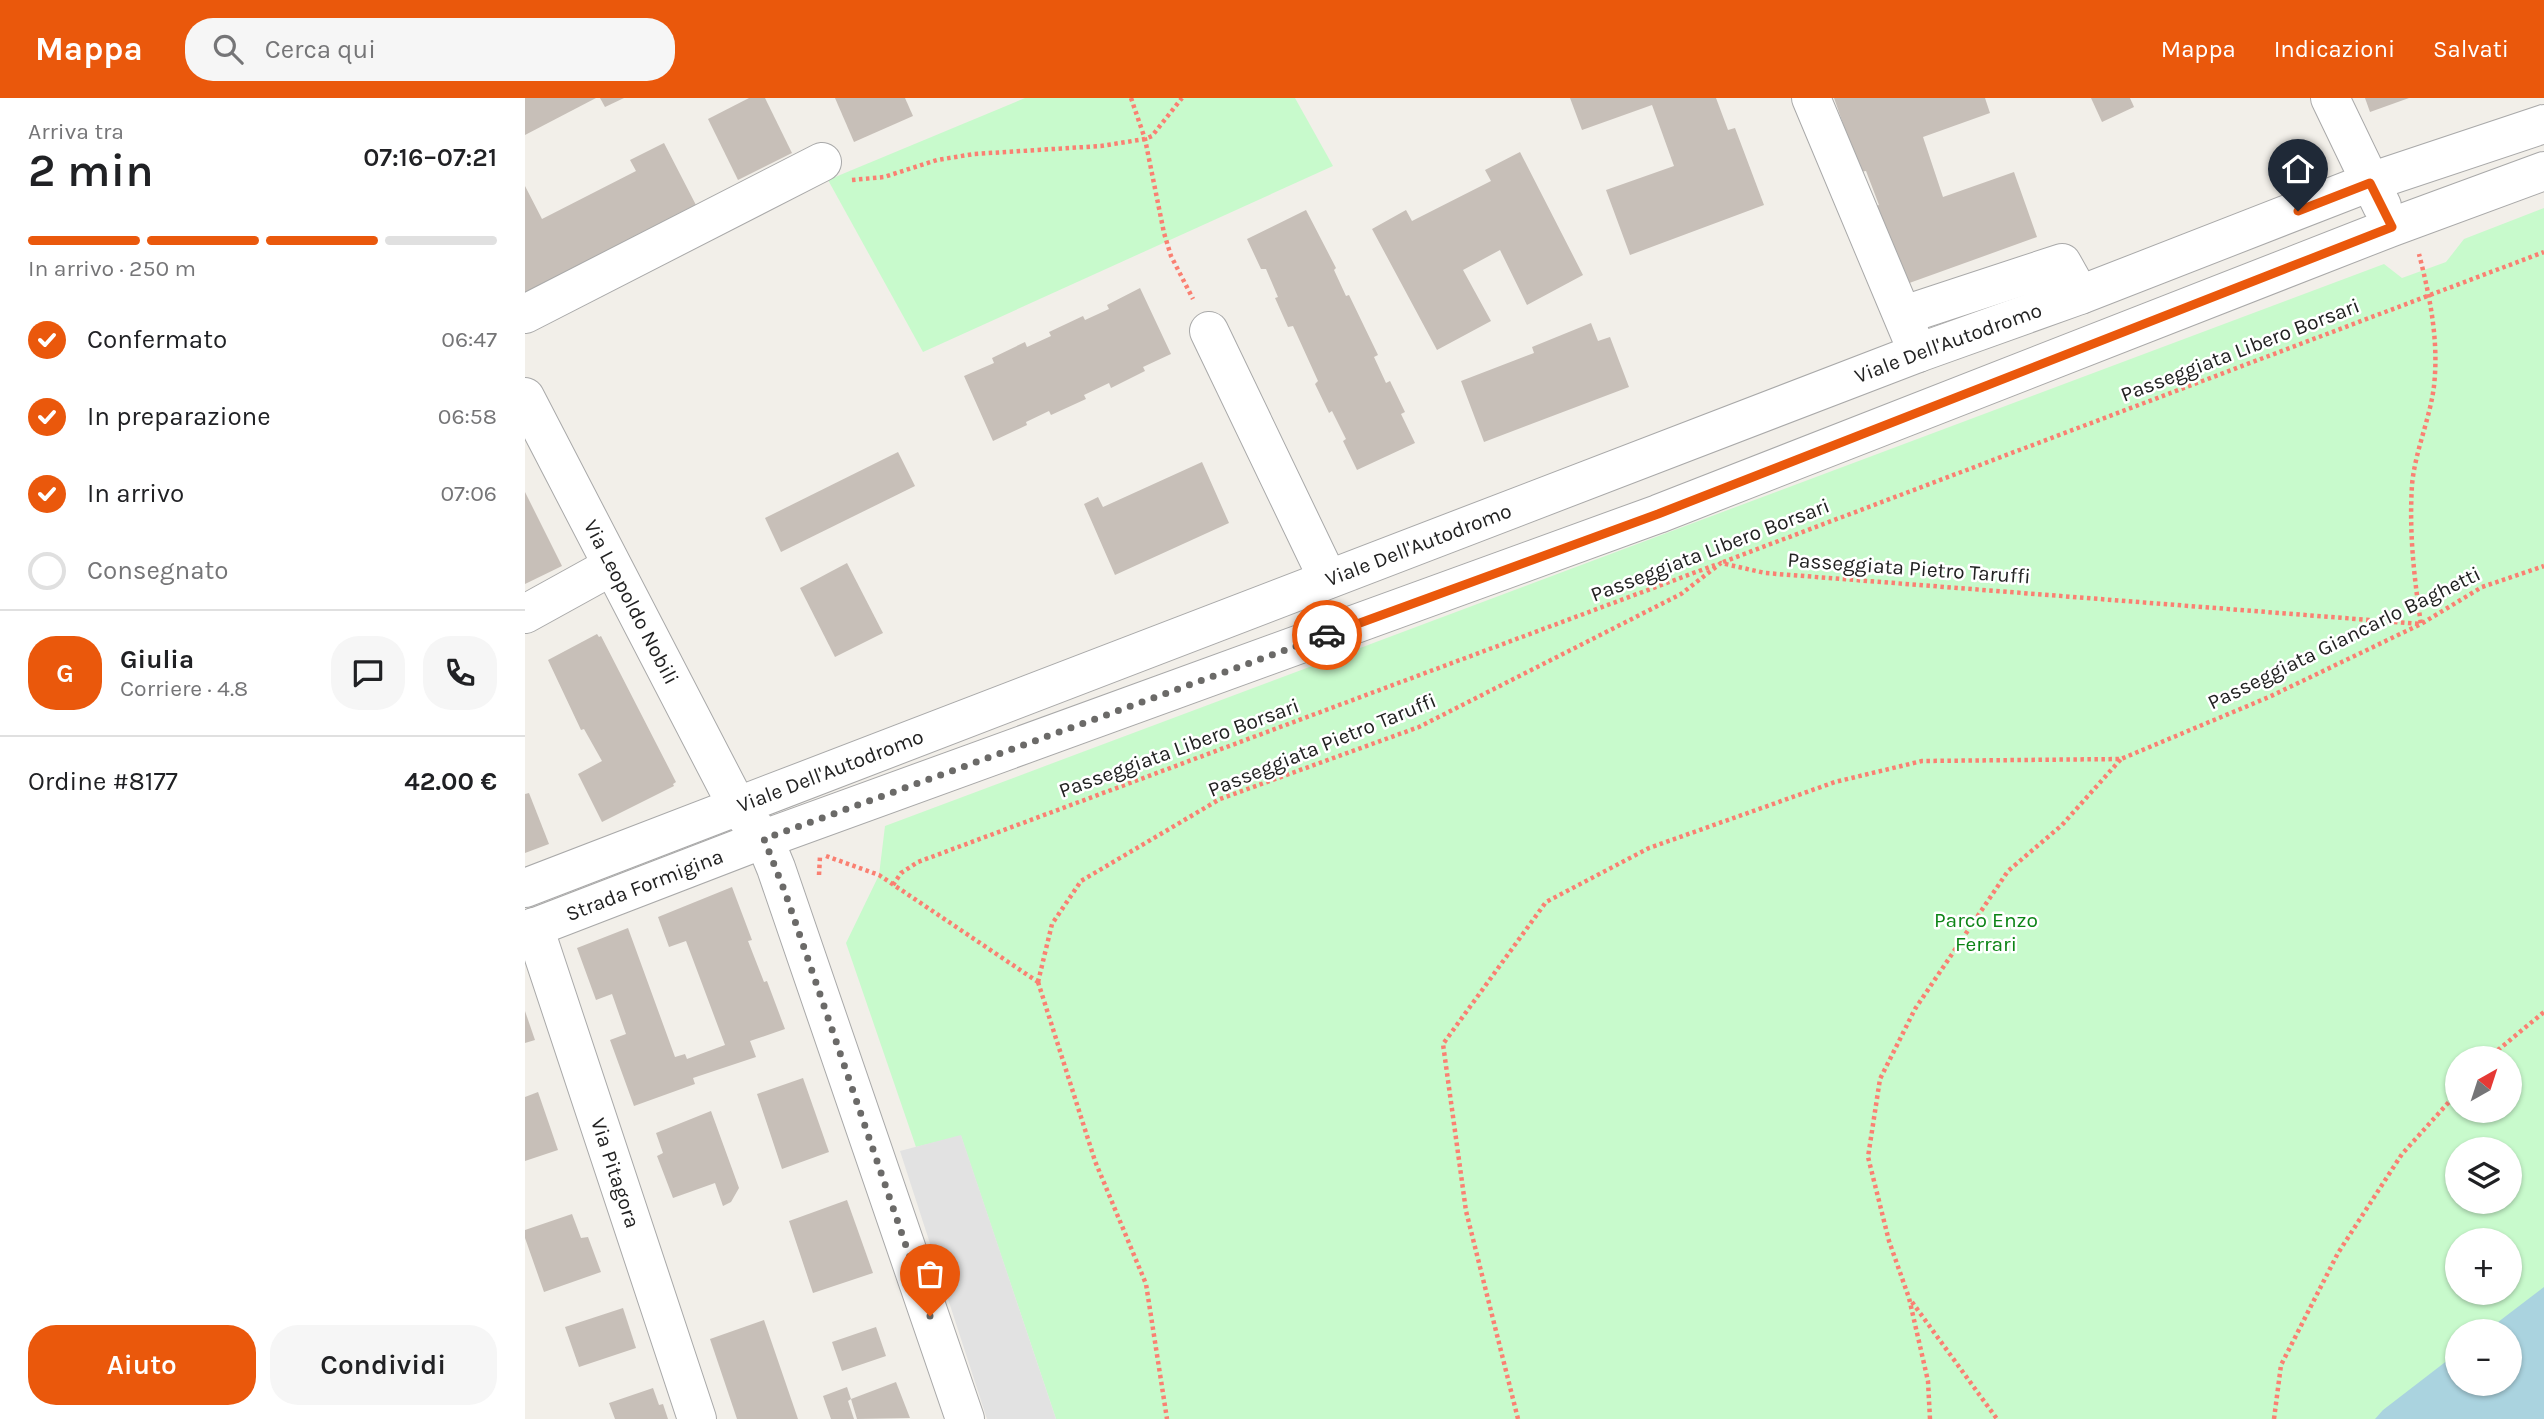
<!DOCTYPE html>
<html lang="it">
<meta charset="utf-8">
<style>
:root{--surface:#fff;--page:#f6f6f6;--text:#202124;--muted:#757577;--line:#e0e0e0;--accent:#ea580c}
body{margin:0;font-family:Karla,sans-serif;background:var(--page);color:var(--text);height:100vh;display:flex;flex-direction:column;font-size:26px;white-space:nowrap}
*{box-sizing:border-box;margin:0}
p{font-size:23px;color:var(--muted)}
.icon{flex:none;width:38px;height:38px;fill:none;stroke:currentColor;stroke-width:2;stroke-linecap:round;stroke-linejoin:round}
.map{position:relative;flex:1;overflow:hidden}
.sheet{display:flex;flex-direction:column;background:var(--surface);width:525px}
.sheet>*{flex:none}
.needle{width:46px;rotate:39deg}
.tools{position:absolute;left:1920px;top:948px;display:grid;gap:14px}
.tools a{display:grid;place-items:center;width:77px;height:77px;border-radius:50%;background:var(--surface);box-shadow:0 2px 5px #0004;font-size:35px}
.pin{position:absolute;display:grid;place-items:center;width:60px;height:60px;color:#fff;margin:-72px -30px;border-radius:50% 50% 50% 0;rotate:-45deg;box-shadow:0 0 7px #0007}
.pin .icon{rotate:45deg}
.courier{position:absolute;display:grid;place-items:center;width:70px;height:70px;margin:-35px;border:5px solid #ea580c;border-radius:50%;background:#fff;color:#222;box-shadow:0 2px 9px #0007}
.head em{font-style:normal;font-weight:600}
.head div{display:flex;flex-direction:column-reverse}
.head{display:flex;align-items:center;justify-content:space-between;height:119px;padding:0 28px}
h1{font-size:46px;font-weight:600;line-height:52px}
.bar{display:grid;grid-template-columns:repeat(4,1fr);gap:10px 7px;align-content:center;height:84px;padding:0 28px}
.bar i{height:9px;border-radius:5px;background:var(--line)}
.bar .on{background:var(--accent)}
.bar p{grid-column:span 4}
.line{display:flex;align-items:center;gap:18px;padding:0 28px;border-top:2px solid var(--line)}
.line div{flex:1}
.round{display:grid;place-items:center;flex:none;width:74px;height:74px;border-radius:28px;background:var(--page)}
ol{padding:0 28px;list-style:none}
li{display:flex;align-items:center;gap:21px;height:77px}
li p{margin-inline-start:auto}
li .icon{padding:7px;border-radius:50%;background:var(--accent);color:#fff;stroke-width:4}
li:last-child{color:var(--muted)}
li i{width:38px;height:38px;border:4px solid var(--line);border-radius:50%}
.cta{display:flex;gap:14px;margin-top:auto;padding:14px 28px}
.cta a{flex:1;height:80px;border-radius:28px;background:var(--accent);color:#fff;font-size:28px;font-weight:600;line-height:80px;text-align:center}
.cta a+a{background:var(--page);color:var(--text)}
header{display:flex;align-items:center;gap:42px;box-sizing:border-box;height:98px;padding:0 35px;background:var(--accent);color:#fff}
header strong{font-size:33px}
nav{display:flex;gap:38px;margin-inline-start:auto;font-size:24px}
.search{width:490px;height:63px;background:var(--page);display:flex;align-items:center;gap:18px;box-sizing:border-box;padding:0 24px;border-radius:28px;color:var(--muted);font-size:26px}
main{display:flex;flex:1;min-height:0}
.map>svg:first-child{display:block}
.park{fill:#c8facc;fill-rule:evenodd}
.parking{fill:#e2e2e2}
.water{fill:#aad3df}
.building{fill:#c7bfb8}
.lines{fill:none;stroke-linecap:round;stroke-linejoin:round}
.minor-casing{stroke:#a9a9a9;stroke-width:40}
.path{stroke:#fa8072;stroke-width:4.5;stroke-dasharray:3.5 3.5;stroke-linecap:butt}
.minor{stroke:#fff;stroke-width:38}
.done{stroke:#6b6a68;stroke-width:7;stroke-dasharray:0 12.6}
.route{stroke:#ea580c;stroke-width:9}
.labels{text-anchor:middle;stroke-width:5;stroke-linejoin:round;paint-order:stroke}
.street-label{font-size:21px;fill:#222;stroke:#fff}
.park-label{font-size:21px;fill:#0c8416;stroke:#fff}
</style>
<header>
<strong>Mappa</strong>
<div class="search"><svg class="icon" aria-label="search" viewBox="0 0 24 24"><circle cx="10" cy="10" r="6"/><path d="M15 15l6 6"/></svg>Cerca qui</div>
<nav><a>Mappa</a><a>Indicazioni</a><a>Salvati</a></nav>
</header>
<main>
<section class="sheet">
<div class="head"><div><h1>2 min</h1><p>Arriva tra</p></div><em>07:16–07:21</em></div>
<div class="bar"><i class="on"></i><i class="on"></i><i class="on"></i><i></i><p>In arrivo · 250 m</p></div>
<ol>
<li><svg class="icon" aria-label="check" viewBox="0 0 24 24"><path d="M5 12l5 5 9-10"/></svg>Confermato<p>06:47</p></li>
<li><svg class="icon" aria-label="check" viewBox="0 0 24 24"><path d="M5 12l5 5 9-10"/></svg>In preparazione<p>06:58</p></li>
<li><svg class="icon" aria-label="check" viewBox="0 0 24 24"><path d="M5 12l5 5 9-10"/></svg>In arrivo<p>07:06</p></li>
<li><i></i>Consegnato</li>
</ol>
<div class="line" style="height:126px"><b class="round" style="background:var(--accent);color:#fff">G</b><div><b>Giulia</b><p>Corriere · 4.8</p></div><a class="round"><svg class="icon" aria-label="chat" viewBox="0 0 24 24"><path d="M4 5h16v11H9l-5 4z"/></svg></a><a class="round"><svg class="icon" aria-label="phone" viewBox="0 0 24 24"><path d="M5 4h4l2 5-3 2q2 4 5 5l2-3 5 2v4C11 20 4 13 5 4z"/></svg></a></div>
<div class="line" style="height:91px"><div>Ordine #8177</div><b>42.00 €</b></div>
<div class="cta"><a>Aiuto</a><a>Condividi</a></div>
</section>
<div class="map">
<svg width="2019" height="1321" viewBox="0 0 2019 1321">
<rect width="100%" height="100%" fill="#f2efe9"/>
<g class="park">
<polygon points="500,0 770,0 808,68 398,254 303,82"/>
<path d="M2019,110V1321H531L436,1038L391,1049L321,845L354,777L360,728L1859,166L1877,180L1921,164L1939,141ZM1932,961H1984V1013H1932ZM1932,1052H1984V1104H1932ZM1932,1143H1984V1195H1932ZM1932,1234H1984V1286H1932Z"/>
</g>
<polygon class="parking" points="436,1037 531,1321 462,1321 375,1053"/>
<polygon class="water" points="2019,1189 2019,1321 1850,1321 1858,1312 1932,1255 1932,1286 1984,1286 1984,1234 1960,1234"/>
<g class="building">
<polygon points="0,0 71,0 0,37"/>
<polygon points="75,0 99,0 80,9"/>
<polygon points="224,0 240,0 267,55 213,82 183,21"/>
<polygon points="310,0 380,0 388,18 329,44"/>
<polygon points="1045,0 1191,0 1203,32 1210,30 1239,107 1105,157 1081,92 1149,68 1127,7 1057,32"/>
<polygon points="1309,0 1460,0 1465,15 1398,39 1418,99 1489,74 1512,139 1376,188 1348,109 1354,107 1341,73 1335,74"/>
<polygon points="1566,0 1605,0 1609,9 1577,24"/>
<polygon points="1840,0 1884,0 1845,14"/>
<polygon points="139,45 172,109 0,197 0,88 17,121 111,73 105,62"/>
<polygon points="995,54 1058,177 1002,207 975,152 938,172 966,223 912,252 847,131 881,112 887,123 966,83 960,72"/>
<polygon points="781,112 811,170 809,172 821,198 824,197 853,257 849,259 861,285 865,283 880,314 876,316 890,345 832,372 818,343 821,341 807,313 804,315 790,286 793,283 768,228 763,229 750,200 753,199 741,171 736,171 722,141"/>
<polygon points="615,190 646,256 618,269 620,273 586,290 584,285 559,297 561,301 526,317 524,313 501,324 502,327 468,343 439,278 469,265 467,260 500,244 502,249 526,238 524,234 558,218 560,222 584,211 582,207"/>
<polygon points="1066,225 1073,243 1085,239 1104,289 959,344 936,283 1009,255 1007,249"/>
<polygon points="373,354 390,388 256,454 240,420"/>
<polygon points="677,364 704,425 590,477 559,406 573,399 578,409"/>
<polygon points="0,394 37,468 0,486"/>
<polygon points="322,465 358,535 310,559 275,490"/>
<polygon points="72,536 74,539 76,538 151,684 148,686 149,688 77,724 53,676 77,663 59,631 56,632 23,562"/>
<polygon points="4,695 24,746 0,755 0,696"/>
<polygon points="207,789 227,842 223,843 239,884 242,883 260,931 225,943 231,959 168,980 170,986 109,1008 85,942 101,936 87,896 71,902 52,850 103,830 150,959 160,956 162,961 200,947 161,843 144,849 133,819"/>
<polygon points="0,913 10,942 0,945"/>
<polygon points="278,980 304,1054 257,1071 232,996"/>
<polygon points="13,994 33,1052 0,1063 0,999"/>
<polygon points="186,1013 214,1090 206,1104 198,1108 190,1085 148,1100 132,1058 138,1055 131,1035"/>
<polygon points="322,1102 348,1175 288,1195 264,1123"/>
<polygon points="47,1116 56,1140 63,1139 76,1174 19,1194 0,1140 0,1132"/>
<polygon points="98,1210 111,1250 54,1269 40,1229"/>
<polygon points="239,1222 273,1321 212,1321 185,1241"/>
<polygon points="351,1229 361,1258 317,1273 307,1244"/>
<polygon points="371,1284 385,1320 332,1321 326,1301 323,1303 329,1321 306,1321 298,1298 322,1289 326,1301"/>
<polygon points="128,1290 134,1307 138,1306 143,1321 90,1321 84,1305"/>
</g>
<g class="lines">
<defs>
<g id="minor">
<polyline points="1286,0 1393,255"/>
<polyline points="1805,0 1857,108"/>
<polyline points="0,216 297,64"/>
<polyline points="1379,217 1537,165 1555,197"/>
<polyline points="684,233 803,481"/>
<path id="s1" d="M0,299L212,708L239,741L251,770L440,1321"/>
<polyline points="0,516 87,468"/>
<path id="s2" d="M0,790L1393,255L1555,197L1845,84L2019,26"/>
<path id="s3" d="M9,829L172,1321"/>
<path id="s4" d="M0,833L239,741L1133,416L1867,129L2019,73"/>
</g>
</defs>
<use href="#minor" class="minor-casing"/>
<g class="path">
<polyline points="606,0 620,41 639,135 646,158 668,201"/>
<polyline points="327,82 359,79 412,62 449,56 576,48 620,41 627,38 657,0"/>
<polyline points="1198,464 2019,154"/>
<polyline points="301,758 354,777 513,884"/>
<polyline points="294,777 295,758"/>
<polyline points="368,787 376,775 393,764 1190,467"/>
<path d="M513,884L527,826L556,783L695,701L894,629L1156,496L1196,465L1240,475L1896,526C1889,479 1884,434 1887,387C1890,353 1905,321 1909,288C1914,243 1905,199 1894,156"/>
<polyline points="513,884 570,1063 621,1186 642,1321"/>
<polyline points="1962,961 2019,914"/>
<polyline points="1387,1204 1472,1321"/>
<polyline points="993,1321 941,1113 918,946 1021,804 1124,750 1310,684 1397,663 1596,661 1744,599 1896,526 1957,489 2019,468"/>
<polyline points="1405,1321 1403,1283 1384,1200 1364,1143 1343,1059 1355,981 1390,911 1483,773 1537,727 1596,661"/>
<polyline points="1749,1321 1756,1267 1813,1155 1877,1056 1932,995"/>
</g>
<use href="#minor" class="minor"/>
</g>
<g class="lines">
<polyline class="done" points="405,1218 260,794 239,741 802,537"/>
<polyline class="route" points="802,537 1133,416 1867,129 1845,85 1773,113"/>
</g>
<g class="labels">
<g class="street-label">
<text dy="7" stroke="none"><textPath href="#s2" startOffset="1524">Viale Dell'Autodromo</textPath></text>
<text transform="translate(1715 252) rotate(-21)" y="7">Passeggiata Libero Borsari</text>
<text dy="7" stroke="none"><textPath href="#s2" startOffset="957">Viale Dell'Autodromo</textPath></text>
<text transform="translate(1185 452) rotate(-21)" y="7">Passeggiata Libero Borsari</text>
<text transform="translate(1384 470) rotate(4)" y="7">Passeggiata Pietro Taruffi</text>
<text dy="7" stroke="none"><textPath href="#s1" startOffset="231">Via Leopoldo Nobili</textPath></text>
<text transform="translate(1819 540) rotate(-26)" y="7">Passeggiata Giancarlo Baghetti</text>
<text transform="translate(797 647) rotate(-22)" y="7">Passeggiata Pietro Taruffi</text>
<text transform="translate(654 650) rotate(-20)" y="7">Passeggiata Libero Borsari</text>
<text dy="7" stroke="none"><textPath href="#s2" startOffset="327">Viale Dell'Autodromo</textPath></text>
<text dy="7" stroke="none"><textPath href="#s4" startOffset="128">Strada Formigina</textPath></text>
<text dy="7" stroke="none"><textPath href="#s3" startOffset="259">Via Pitagora</textPath></text>
</g>
<g class="park-label">
<text x="1461" y="829">Parco Enzo<tspan x="1461" dy="24">Ferrari</tspan></text>
</g>
</g>
</svg>
<div class="tools">
<a><svg class="needle" viewBox="-14 -14 28 28"><path d="M0-13l5 13h-10z" fill="#e53935"/><path d="M0 13l5-13h-10z" fill="#757577"/></svg></a>
<a><svg class="icon" aria-label="layers" viewBox="0 0 24 24"><path d="M12 4l9 5-9 5-9-5zM3 14l9 5 9-5"/></svg></a>
<a>+</a>
<a>−</a>
</div>
<div class="pin" style="left:405px;top:1218px;background:#ea580c"><svg class="icon" aria-label="bag" viewBox="0 0 24 24"><path d="M5 8h14l-1 12H6zM9 8a3 3 0 0 1 6 0"/></svg></div>
<div class="pin" style="left:1773px;top:113px;background:#1f2937"><svg class="icon" aria-label="home" viewBox="0 0 24 24"><path d="M3 11l9-7 9 7M6 9v11h12V9"/></svg></div>
<div class="courier" style="left:802px;top:537px"><svg class="icon" aria-label="car" viewBox="0 0 24 24"><path d="M5 17H2v-5l4-1 3-4h7l3 4 3 1v5h-3M9 17h6M6 11h13"/><circle cx="7" cy="17" r="2"/><circle cx="17" cy="17" r="2"/></svg></div>
</div>
</main>
